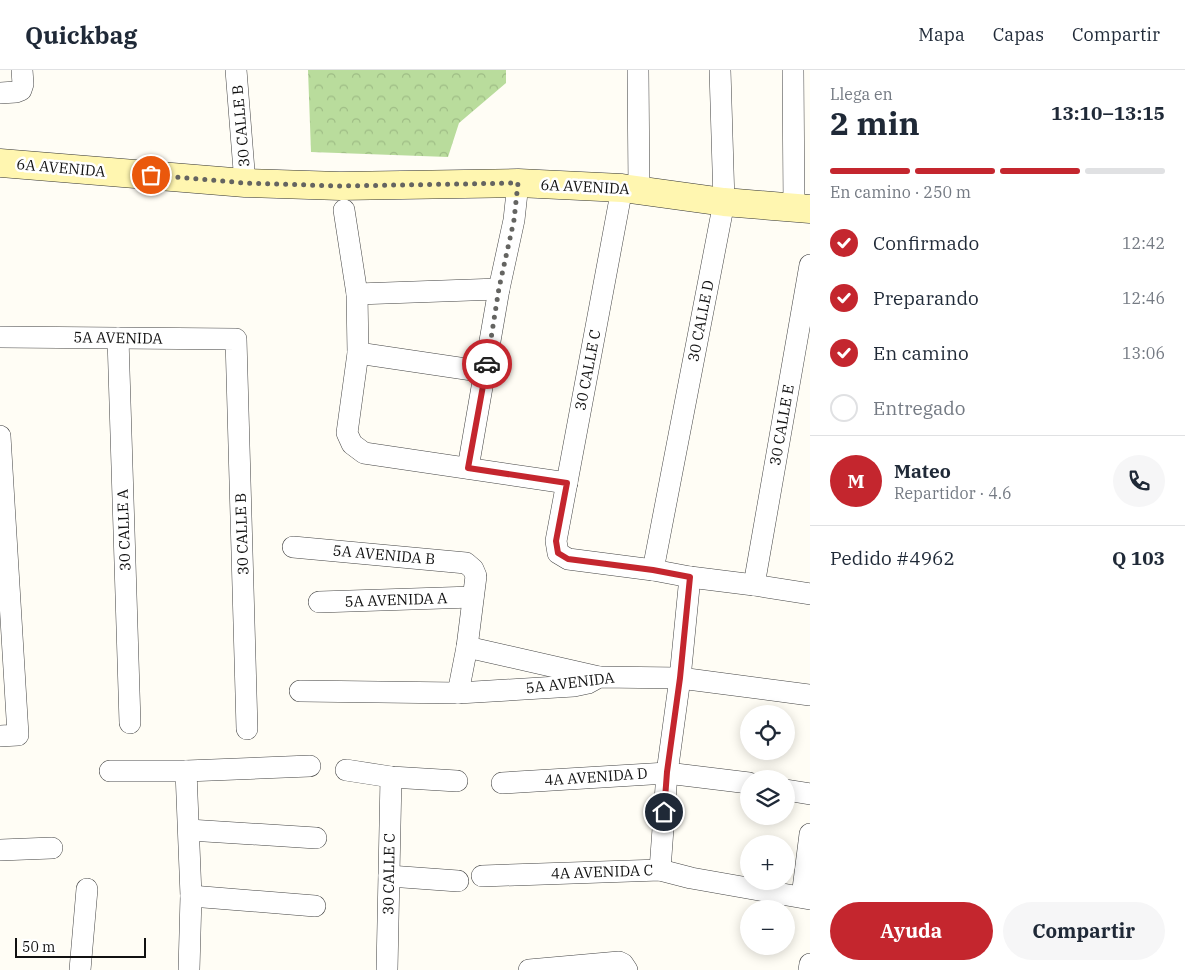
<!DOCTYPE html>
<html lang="es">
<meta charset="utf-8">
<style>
:root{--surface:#fff;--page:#f6f6f7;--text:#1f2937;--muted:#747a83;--line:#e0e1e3;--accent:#c4262e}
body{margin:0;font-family:"IBM Plex Serif",serif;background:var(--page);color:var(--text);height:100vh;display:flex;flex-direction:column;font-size:19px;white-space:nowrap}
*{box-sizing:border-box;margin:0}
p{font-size:16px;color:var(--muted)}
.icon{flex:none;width:28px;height:28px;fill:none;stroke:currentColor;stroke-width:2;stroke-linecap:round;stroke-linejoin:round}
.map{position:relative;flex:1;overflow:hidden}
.panel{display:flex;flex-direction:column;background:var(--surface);width:375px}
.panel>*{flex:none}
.buttons{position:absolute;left:740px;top:635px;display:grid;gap:10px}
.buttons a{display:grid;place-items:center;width:55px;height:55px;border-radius:50%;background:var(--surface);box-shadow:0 2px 12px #0003;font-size:25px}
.scale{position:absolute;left:15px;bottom:12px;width:131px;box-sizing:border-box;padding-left:5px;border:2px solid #111;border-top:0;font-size:14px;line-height:18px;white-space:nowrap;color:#111;-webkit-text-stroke:4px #fff;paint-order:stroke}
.pin{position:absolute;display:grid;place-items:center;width:42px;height:42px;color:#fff;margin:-21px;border:2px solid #fff;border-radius:50%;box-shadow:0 1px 5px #0007}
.courier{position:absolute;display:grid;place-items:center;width:50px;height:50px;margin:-25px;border:4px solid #c4262e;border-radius:50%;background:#fff;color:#222;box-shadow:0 1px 6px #0007}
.headline em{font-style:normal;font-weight:700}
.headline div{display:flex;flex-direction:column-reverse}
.headline{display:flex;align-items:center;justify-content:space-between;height:85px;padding:0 20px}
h1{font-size:32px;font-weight:700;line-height:38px}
.bar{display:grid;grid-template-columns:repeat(4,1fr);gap:8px 5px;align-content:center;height:60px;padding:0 20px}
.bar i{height:6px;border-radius:4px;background:var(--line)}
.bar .on{background:var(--accent)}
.bar p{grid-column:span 4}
.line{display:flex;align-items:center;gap:12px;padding:0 20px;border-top:1px solid var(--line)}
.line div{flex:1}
.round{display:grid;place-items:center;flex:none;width:52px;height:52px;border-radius:26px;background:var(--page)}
ol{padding:0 20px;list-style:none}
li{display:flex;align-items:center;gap:15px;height:55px}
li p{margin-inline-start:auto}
li .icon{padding:5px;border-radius:50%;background:var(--accent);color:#fff;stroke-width:4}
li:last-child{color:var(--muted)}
li i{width:28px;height:28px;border:2px solid var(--line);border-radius:50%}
.primary-button{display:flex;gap:10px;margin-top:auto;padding:10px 20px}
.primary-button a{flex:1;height:58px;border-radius:30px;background:var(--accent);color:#fff;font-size:20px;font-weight:700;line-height:58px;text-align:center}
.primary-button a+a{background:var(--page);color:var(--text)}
header{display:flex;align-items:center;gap:30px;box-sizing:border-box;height:70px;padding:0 25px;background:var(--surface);border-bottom:1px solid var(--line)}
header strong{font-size:24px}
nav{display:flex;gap:28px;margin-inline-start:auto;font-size:18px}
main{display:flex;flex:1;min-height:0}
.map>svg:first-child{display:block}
.forest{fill:url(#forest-crowns)}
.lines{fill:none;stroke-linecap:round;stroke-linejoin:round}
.street-casing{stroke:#444;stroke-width:22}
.secondary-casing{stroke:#333;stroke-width:29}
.street{stroke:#fff;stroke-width:21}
.secondary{stroke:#fff6b0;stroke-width:28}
.done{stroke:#646461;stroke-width:5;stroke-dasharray:0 9}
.route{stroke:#c4262e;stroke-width:6}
.labels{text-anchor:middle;stroke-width:5;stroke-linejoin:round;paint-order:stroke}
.street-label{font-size:15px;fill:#111;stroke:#fff}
</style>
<header>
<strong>Quickbag</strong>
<nav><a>Mapa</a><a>Capas</a><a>Compartir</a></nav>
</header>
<main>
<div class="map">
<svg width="810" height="900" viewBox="0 0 810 900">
<defs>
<pattern id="forest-crowns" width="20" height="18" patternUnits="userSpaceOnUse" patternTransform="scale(1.25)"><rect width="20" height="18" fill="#b9dc9c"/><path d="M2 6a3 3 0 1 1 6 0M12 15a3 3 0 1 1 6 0" fill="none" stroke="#9ebc85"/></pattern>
</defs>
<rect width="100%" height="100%" fill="#fffdf5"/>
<polygon class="forest" points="308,0 506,0 506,13 459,53 448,87 311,82"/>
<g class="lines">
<defs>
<g id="street">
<polyline points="236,0 245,113"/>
<polyline points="638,0 639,119"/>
<polyline points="793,0 794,138"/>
<polyline points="0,23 16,22 21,20 23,14 22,0"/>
<polyline points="622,118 556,471 558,483 568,489 653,500 690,507 754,515 810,524"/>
<polyline points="344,140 357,224 358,283 347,363 352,374 364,383 567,413"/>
<polyline points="357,224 499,219"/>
<polyline points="0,267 236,269 247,659"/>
<polyline points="118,268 130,653"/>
<polyline points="358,283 486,302"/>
<polyline points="0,366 18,665 0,666"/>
<polyline points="468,398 499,219 514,150 518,113"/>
<polyline points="293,477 466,493 473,499 476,506 467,577 458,623"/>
<polyline points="653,500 724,132 720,0"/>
<polyline points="754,515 810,195"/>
<polyline points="319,532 473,527"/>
<polyline points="467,577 599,607"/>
<polyline points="300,621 458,623 574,616 588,613 599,607 680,608 810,625"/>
<polyline points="346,700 391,707 457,711"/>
<polyline points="110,701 186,701 310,696"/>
<polyline points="186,701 191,826 189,900"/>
<polyline points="502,713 667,703 749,713"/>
<polyline points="786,720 810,724"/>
<polyline points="189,760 316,768"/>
<polyline points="0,780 52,778"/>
<polyline points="660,800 667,703 680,608 690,507"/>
<polyline points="389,806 458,811"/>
<polyline points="482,806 660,800 691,808 810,829"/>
<polyline points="191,826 315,836"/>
<polyline points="802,827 810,764"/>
<polyline points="80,900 87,819"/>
<polyline points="387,900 391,707"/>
<polyline points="529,900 619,892 623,894 627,900"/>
<polyline points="809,900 810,894"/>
</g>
<polyline id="secondary" points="0,93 245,113 340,116 518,113 622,118 724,132 810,139"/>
</defs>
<use href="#street" class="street-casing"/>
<use href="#secondary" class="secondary-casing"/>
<use href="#street" class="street"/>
<use href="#secondary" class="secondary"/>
</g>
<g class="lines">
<polyline class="done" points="151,105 245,113 340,116 518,113 514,150 499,218 487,294"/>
<polyline class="route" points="487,294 468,398 567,413 556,471 558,483 568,489 653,500 690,507 680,608 667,702 664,742"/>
</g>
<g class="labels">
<g class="street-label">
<text transform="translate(241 56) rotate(-95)" y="5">30 CALLE B</text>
<text transform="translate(61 98) rotate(5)" y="5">6A AVENIDA</text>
<text transform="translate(585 117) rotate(3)" y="5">6A AVENIDA</text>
<text transform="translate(701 251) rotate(-79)" y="5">30 CALLE D</text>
<text transform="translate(118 268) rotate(1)" y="5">5A AVENIDA</text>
<text transform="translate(588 300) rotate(-79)" y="5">30 CALLE C</text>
<text transform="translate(782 355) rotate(-80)" y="5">30 CALLE E</text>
<text transform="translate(124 460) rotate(-92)" y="5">30 CALLE A</text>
<text transform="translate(242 464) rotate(-92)" y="5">30 CALLE B</text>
<text transform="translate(384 485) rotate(5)" y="5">5A AVENIDA B</text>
<text transform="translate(396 530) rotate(-2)" y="5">5A AVENIDA A</text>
<text transform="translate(570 613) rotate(-7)" y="5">5A AVENIDA</text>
<text transform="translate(596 707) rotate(-4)" y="5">4A AVENIDA D</text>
<text transform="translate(602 802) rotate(-2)" y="5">4A AVENIDA C</text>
<text transform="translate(389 804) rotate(-89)" y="5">30 CALLE C</text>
</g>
</g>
</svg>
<div class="buttons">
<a><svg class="icon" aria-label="locate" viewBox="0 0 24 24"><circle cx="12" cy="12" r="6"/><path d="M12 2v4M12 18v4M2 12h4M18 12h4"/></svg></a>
<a><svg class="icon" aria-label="layers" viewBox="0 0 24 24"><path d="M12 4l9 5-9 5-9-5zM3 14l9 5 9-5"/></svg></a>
<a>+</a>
<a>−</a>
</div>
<div class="scale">50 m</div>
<div class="pin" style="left:151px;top:105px;background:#ea580c"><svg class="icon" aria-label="bag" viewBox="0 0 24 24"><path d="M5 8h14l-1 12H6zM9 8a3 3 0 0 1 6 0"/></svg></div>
<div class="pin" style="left:664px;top:742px;background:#1f2937"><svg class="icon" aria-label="home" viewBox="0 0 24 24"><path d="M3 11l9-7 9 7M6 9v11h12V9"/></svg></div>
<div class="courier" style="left:487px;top:294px"><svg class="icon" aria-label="car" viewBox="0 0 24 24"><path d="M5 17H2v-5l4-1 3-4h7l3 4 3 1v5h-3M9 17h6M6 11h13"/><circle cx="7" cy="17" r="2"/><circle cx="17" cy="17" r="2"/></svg></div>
</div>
<section class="panel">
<div class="headline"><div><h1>2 min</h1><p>Llega en</p></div><em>13:10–13:15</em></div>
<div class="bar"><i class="on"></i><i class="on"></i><i class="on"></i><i></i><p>En camino · 250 m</p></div>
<ol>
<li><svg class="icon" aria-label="check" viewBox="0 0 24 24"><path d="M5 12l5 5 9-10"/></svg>Confirmado<p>12:42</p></li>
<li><svg class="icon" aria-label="check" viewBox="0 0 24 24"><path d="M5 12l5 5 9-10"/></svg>Preparando<p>12:46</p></li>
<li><svg class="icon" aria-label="check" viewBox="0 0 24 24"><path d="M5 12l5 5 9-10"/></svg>En camino<p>13:06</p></li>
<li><i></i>Entregado</li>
</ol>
<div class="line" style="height:90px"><b class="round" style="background:var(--accent);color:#fff">M</b><div><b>Mateo</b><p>Repartidor · 4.6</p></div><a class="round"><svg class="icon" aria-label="phone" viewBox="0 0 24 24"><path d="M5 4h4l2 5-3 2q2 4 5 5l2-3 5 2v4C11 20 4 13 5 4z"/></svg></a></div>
<div class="line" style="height:65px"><div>Pedido #4962</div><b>Q 103</b></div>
<div class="primary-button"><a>Ayuda</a><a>Compartir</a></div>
</section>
</main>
